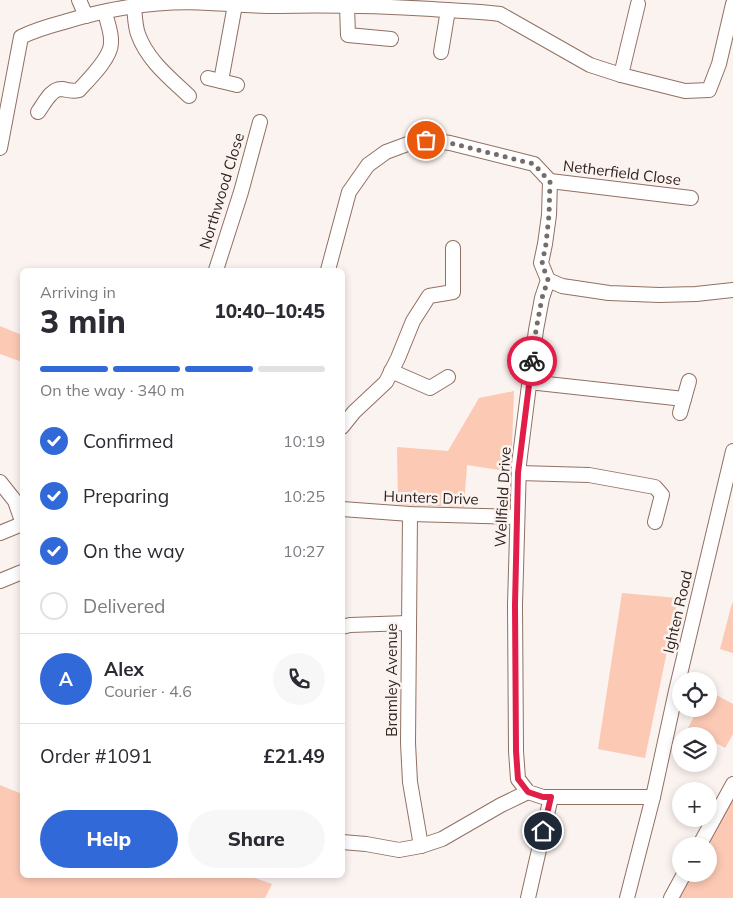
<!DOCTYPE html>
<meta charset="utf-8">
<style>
:root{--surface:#fff;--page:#f7f7f7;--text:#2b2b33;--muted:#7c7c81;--line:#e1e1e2;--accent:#316ad8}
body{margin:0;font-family:Mulish,sans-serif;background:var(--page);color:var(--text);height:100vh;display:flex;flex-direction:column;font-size:19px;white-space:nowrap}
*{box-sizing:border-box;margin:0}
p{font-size:16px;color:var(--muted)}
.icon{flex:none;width:28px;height:28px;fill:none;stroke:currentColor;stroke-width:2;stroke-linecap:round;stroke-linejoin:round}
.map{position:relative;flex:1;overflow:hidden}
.drawer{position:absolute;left:20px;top:268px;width:325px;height:610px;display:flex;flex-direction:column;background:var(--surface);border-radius:8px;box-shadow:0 2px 8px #0003}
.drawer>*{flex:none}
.controls{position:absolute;left:672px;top:672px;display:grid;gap:10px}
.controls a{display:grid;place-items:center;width:45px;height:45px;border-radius:50%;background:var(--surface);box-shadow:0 2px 8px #0003;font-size:25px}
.pin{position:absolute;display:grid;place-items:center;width:42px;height:42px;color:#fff;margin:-21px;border:2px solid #fff;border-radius:50%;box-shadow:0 1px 5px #0007}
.courier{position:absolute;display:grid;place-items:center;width:50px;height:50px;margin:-25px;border:4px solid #e11d48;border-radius:50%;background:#fff;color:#222;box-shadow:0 1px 6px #0007}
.overview em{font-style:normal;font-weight:800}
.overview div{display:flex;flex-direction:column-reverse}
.overview{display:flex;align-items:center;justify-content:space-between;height:85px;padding:0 20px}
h1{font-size:32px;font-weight:800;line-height:38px}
.bar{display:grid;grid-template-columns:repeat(4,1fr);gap:8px 5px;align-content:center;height:60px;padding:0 20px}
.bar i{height:6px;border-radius:4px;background:var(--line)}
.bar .selected{background:var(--accent)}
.bar p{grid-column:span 4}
.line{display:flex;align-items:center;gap:12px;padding:0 20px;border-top:1px solid var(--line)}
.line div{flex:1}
.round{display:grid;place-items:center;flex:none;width:52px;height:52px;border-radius:26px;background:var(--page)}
ol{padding:0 20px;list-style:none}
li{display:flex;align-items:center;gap:15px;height:55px}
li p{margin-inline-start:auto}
li .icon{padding:5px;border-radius:50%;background:var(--accent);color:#fff;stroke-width:4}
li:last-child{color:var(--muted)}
li i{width:28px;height:28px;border:2px solid var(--line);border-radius:50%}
.cta{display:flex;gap:10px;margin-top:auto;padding:10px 20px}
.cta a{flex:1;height:58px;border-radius:30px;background:var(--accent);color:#fff;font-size:20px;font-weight:800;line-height:58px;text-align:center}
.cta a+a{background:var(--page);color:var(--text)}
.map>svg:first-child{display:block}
.green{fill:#fcc9b4}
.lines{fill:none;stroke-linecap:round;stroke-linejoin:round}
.minor-casing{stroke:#917062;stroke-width:16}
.minor{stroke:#fff;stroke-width:14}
.done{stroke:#786c68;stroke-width:5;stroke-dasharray:0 9}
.route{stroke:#e11d48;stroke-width:6}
.labels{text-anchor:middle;stroke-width:5;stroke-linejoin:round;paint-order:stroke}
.street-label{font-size:15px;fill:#31231e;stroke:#fbf3f0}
</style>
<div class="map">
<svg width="733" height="898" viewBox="0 0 733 898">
<rect width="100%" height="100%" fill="#fbf3f0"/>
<g class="green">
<polygon points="0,326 22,335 22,362 0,354"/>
<polygon points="514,391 511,472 467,465 464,507 398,505 397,447 448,451 479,398"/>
<polygon points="622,593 678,598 645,758 598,749"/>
<polygon points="732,603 733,603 733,653 720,649"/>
<polygon points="709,691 733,704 733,734 725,748 709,739 709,736 703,736 688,728 698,709 709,709"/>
<polygon points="733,779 733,898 669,898 682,874 709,874 709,846 697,846"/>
<polygon points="0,785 22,794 22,875 246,875 272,884 265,898 0,898"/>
</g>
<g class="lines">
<defs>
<g id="minor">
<polyline points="79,0 86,16"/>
<polyline points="347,6 348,35 391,39"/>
<path d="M134,7C135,15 135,26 138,34C147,60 170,78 189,96"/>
<polyline points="441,52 448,10"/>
<polyline points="621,75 638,4"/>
<polyline points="208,78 237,85"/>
<polyline points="221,81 235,5"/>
<path d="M38,112C44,104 51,88 62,89C68,90 72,92 79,90C89,79 111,58 111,43C112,33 107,22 105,12"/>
<path d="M0,148L21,37C35,30 49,26 64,22C110,8 161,0 209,3C232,4 255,6 277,6C329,5 381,6 432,9C455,11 478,11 500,14L590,65L621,75L685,91L709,90L719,64L733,4"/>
<polyline points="550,181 691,198"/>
<polyline points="216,270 241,192 260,122"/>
<polyline points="328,270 349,192 368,165 386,152 421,139 450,143 534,164 550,181 549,215 545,244 541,263 548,280 542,298 536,330 519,464 515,605 516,751 518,779 528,792 543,797 653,797"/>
<polyline points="548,280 562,286 609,293 659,295 696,294 733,290"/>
<polyline points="391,371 430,388 448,377"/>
<polyline points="529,382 684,399"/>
<polyline points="680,413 689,381"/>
<polyline points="342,427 354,412 386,382 398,358 413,321 429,296 453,292 453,248"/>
<polyline points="519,473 589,475 655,487 662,495 655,522"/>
<polyline points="0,482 15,501 22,521"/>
<polyline points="342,509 410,514 517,517"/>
<polyline points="410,514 408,743 410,782 421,846"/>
<polyline points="0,533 22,524"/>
<polyline points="0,581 22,572"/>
<polyline points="342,627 350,625 408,623"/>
<polyline points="342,842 366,844 399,850 421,846 442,839 501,805 528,792"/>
<polyline points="699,846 733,784"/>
<polyline points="528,898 551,797"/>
<polyline points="627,898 653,797 676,691 733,451"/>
<polyline points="671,898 684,874"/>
</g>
</defs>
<use href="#minor" class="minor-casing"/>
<use href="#minor" class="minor"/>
</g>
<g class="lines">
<polyline class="done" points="426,140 450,143 534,164 550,182 549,215 546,244 542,264 548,280 542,298 536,330 532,361"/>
<polyline class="route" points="532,361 518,473 515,605 516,751 518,779 528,792 543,797 551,797 543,831"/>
</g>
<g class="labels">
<g class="street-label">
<text transform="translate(622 173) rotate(7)" y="5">Netherfield Close</text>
<text transform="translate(222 191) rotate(-73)" y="5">Northwood Close</text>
<text transform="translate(503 497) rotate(-87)" y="5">Wellfield Drive</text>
<text transform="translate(431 498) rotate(2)" y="5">Hunters Drive</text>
<text transform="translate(678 612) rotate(-77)" y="5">Ighten Road</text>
<text transform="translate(392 680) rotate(-90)" y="5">Bramley Avenue</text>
</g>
</g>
</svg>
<div class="controls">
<a><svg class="icon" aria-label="locate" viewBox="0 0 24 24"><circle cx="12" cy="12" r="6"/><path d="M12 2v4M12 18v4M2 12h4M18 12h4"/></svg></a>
<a><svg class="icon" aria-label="layers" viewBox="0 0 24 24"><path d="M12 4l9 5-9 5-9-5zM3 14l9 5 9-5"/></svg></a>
<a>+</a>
<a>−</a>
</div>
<div class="pin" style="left:426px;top:140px;background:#ea580c"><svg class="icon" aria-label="bag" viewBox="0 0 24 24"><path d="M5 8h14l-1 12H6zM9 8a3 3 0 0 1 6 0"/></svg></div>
<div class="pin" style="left:543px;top:831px;background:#1f2937"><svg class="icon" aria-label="home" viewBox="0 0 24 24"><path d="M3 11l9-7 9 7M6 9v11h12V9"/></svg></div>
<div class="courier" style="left:532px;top:361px"><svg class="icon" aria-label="bike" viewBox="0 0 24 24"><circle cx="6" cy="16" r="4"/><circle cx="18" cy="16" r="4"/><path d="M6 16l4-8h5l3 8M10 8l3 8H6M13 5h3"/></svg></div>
<section class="drawer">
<div class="overview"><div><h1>3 min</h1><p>Arriving in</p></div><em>10:40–10:45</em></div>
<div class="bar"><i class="selected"></i><i class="selected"></i><i class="selected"></i><i></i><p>On the way · 340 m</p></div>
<ol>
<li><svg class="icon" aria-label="check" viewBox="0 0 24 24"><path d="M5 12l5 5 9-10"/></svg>Confirmed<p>10:19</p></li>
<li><svg class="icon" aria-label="check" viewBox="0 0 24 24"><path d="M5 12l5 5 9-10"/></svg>Preparing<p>10:25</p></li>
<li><svg class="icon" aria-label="check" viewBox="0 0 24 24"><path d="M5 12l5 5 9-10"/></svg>On the way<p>10:27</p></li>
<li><i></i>Delivered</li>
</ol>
<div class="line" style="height:90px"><b class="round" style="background:var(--accent);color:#fff">A</b><div><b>Alex</b><p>Courier · 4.6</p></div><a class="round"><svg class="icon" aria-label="phone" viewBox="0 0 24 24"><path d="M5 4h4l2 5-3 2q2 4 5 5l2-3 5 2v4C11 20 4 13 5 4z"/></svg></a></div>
<div class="line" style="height:65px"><div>Order #1091</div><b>£21.49</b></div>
<div class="cta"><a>Help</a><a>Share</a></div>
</section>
</div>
